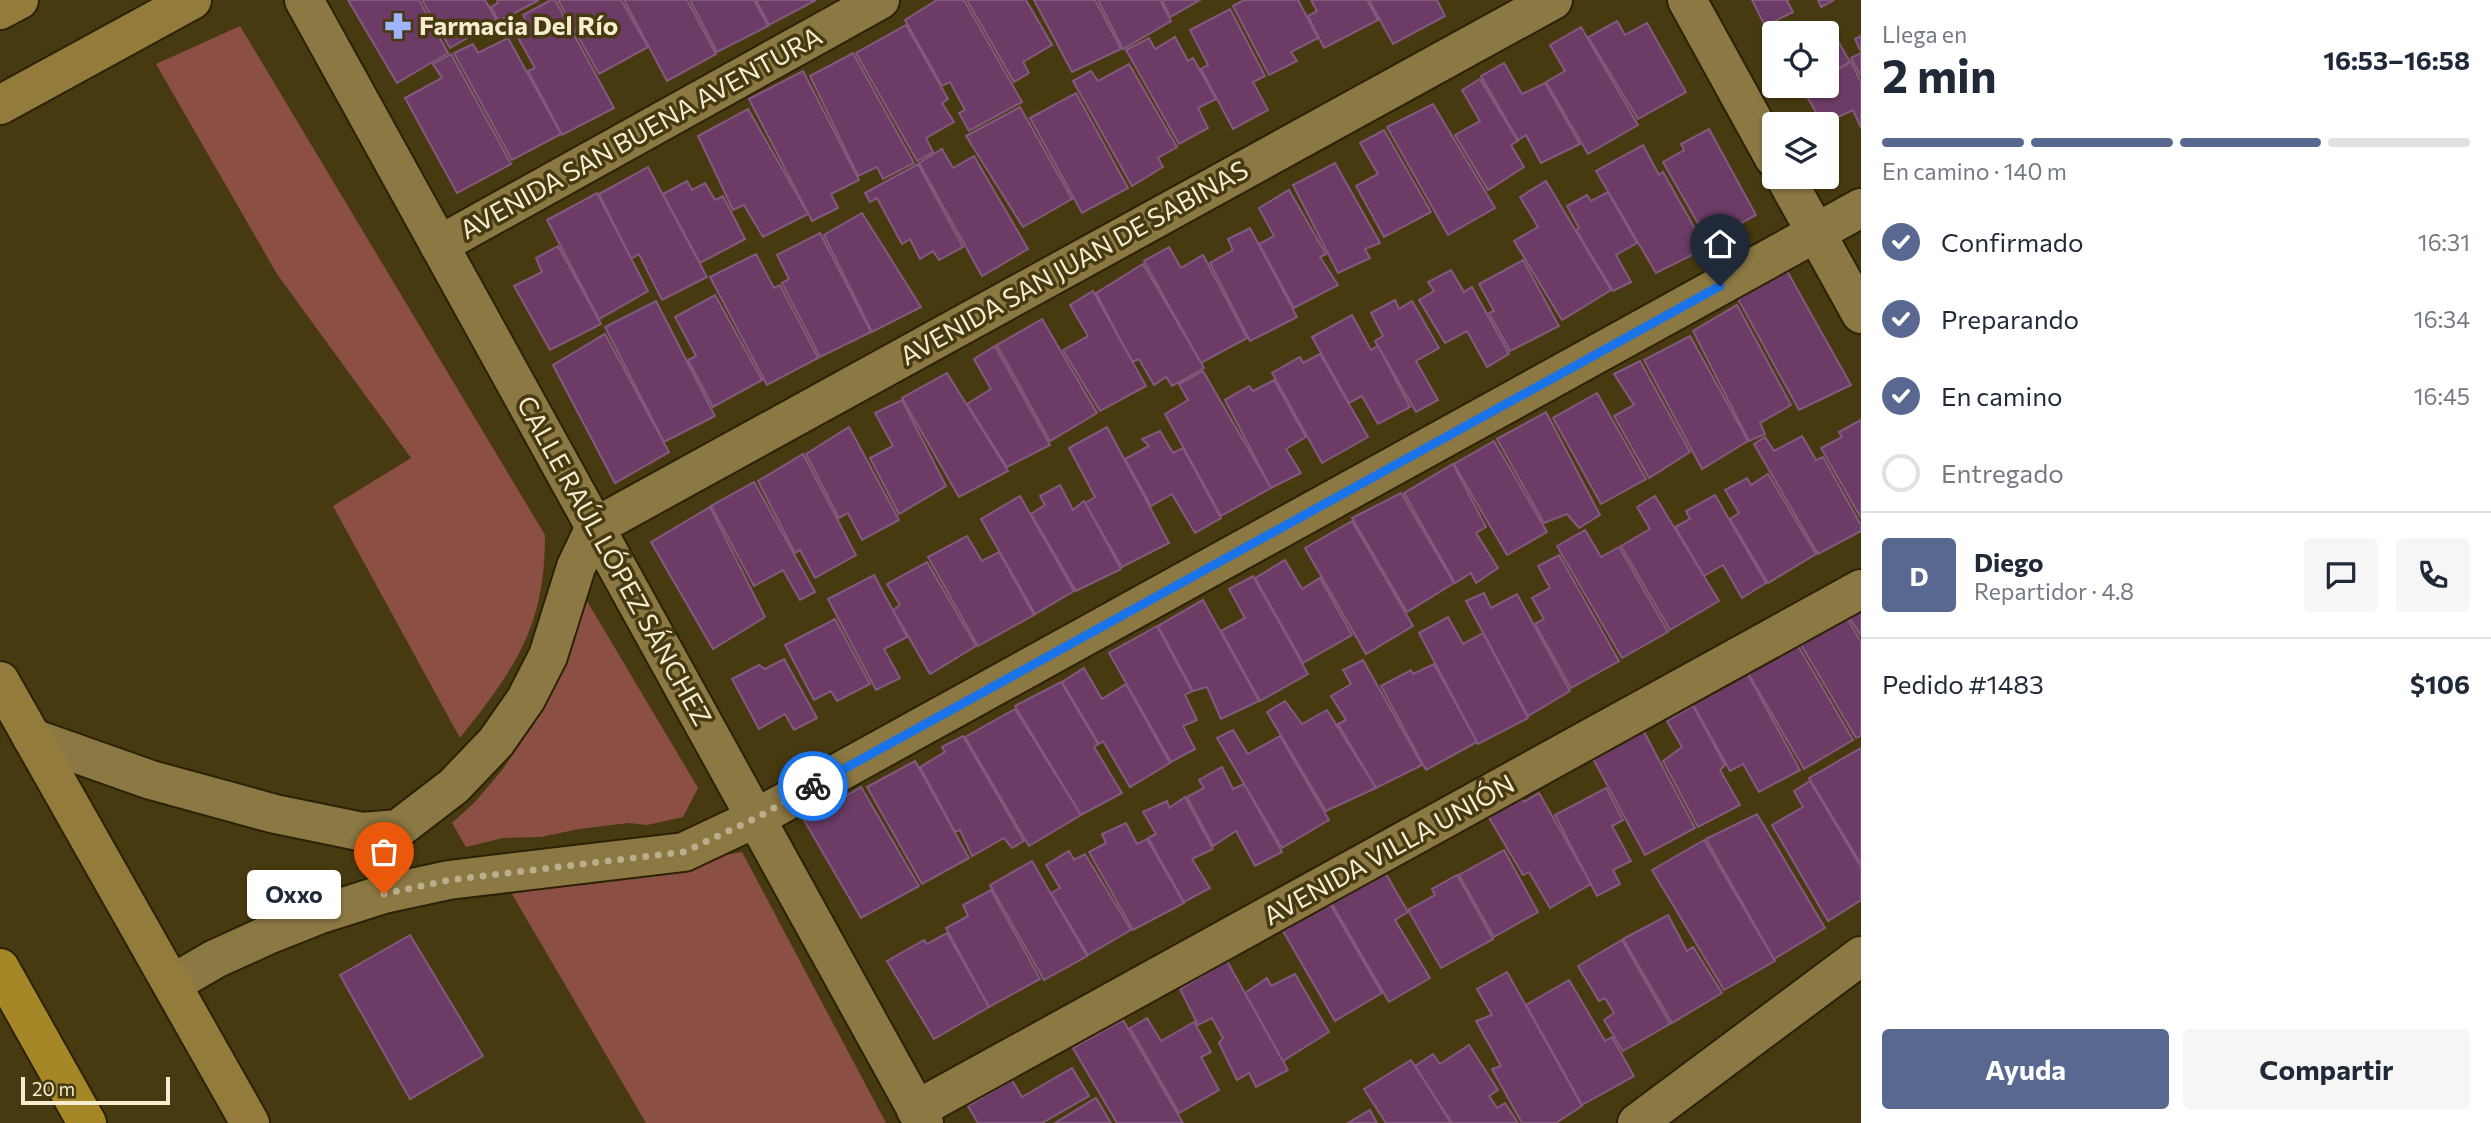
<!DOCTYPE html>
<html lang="es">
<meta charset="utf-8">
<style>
:root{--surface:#fff;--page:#f6f6f7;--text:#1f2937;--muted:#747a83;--line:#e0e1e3;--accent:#586890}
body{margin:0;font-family:Commissioner,sans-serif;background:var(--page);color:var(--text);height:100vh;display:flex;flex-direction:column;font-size:26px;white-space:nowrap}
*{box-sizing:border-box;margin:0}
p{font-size:23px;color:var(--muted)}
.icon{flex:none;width:38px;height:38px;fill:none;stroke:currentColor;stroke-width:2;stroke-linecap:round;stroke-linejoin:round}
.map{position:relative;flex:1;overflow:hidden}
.panel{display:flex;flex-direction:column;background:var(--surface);width:630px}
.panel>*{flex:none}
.fabs{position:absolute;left:1762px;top:21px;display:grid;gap:14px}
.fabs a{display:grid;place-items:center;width:77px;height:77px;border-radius:7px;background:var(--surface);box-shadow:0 2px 5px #0004;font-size:35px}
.scale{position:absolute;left:21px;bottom:18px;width:149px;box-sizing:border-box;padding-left:7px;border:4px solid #f6edd1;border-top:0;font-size:19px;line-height:24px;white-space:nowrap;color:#f6edd1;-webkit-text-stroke:5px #483a10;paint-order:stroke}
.pin{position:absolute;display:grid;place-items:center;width:60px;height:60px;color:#fff;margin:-72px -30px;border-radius:50% 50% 50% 0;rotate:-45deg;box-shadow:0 0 7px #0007}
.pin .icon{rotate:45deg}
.courier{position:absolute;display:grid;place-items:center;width:70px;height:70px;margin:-35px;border:5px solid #1a73e8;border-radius:50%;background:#fff;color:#222;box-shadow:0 2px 9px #0007}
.bubble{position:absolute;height:49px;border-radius:7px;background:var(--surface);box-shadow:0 2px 5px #0004;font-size:23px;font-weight:700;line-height:49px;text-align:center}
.head em{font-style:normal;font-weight:700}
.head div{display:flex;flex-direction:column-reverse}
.head{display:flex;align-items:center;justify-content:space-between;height:119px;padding:0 21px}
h1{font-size:46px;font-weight:700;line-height:52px}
.bar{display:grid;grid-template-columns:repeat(4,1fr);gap:10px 7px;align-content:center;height:84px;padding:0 21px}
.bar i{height:9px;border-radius:5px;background:var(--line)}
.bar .current{background:var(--accent)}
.bar p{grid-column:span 4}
.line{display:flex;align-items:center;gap:18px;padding:0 21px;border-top:2px solid var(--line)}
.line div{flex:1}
.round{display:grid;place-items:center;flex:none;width:74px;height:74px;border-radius:7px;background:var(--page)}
ol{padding:0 21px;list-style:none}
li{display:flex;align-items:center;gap:21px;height:77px}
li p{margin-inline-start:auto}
li .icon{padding:7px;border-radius:50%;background:var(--accent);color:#fff;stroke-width:4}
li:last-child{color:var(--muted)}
li i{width:38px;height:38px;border:4px solid var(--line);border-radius:50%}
.primary-button{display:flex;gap:14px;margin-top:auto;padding:14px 21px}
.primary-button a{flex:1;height:80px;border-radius:7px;background:var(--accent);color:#fff;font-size:28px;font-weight:700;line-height:80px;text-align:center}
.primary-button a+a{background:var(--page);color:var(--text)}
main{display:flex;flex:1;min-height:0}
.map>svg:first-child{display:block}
.green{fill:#8b4f44}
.building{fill:#6c3c67;stroke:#83597e;stroke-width:2}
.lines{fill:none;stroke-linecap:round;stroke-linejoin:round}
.street-casing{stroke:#2b2205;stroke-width:42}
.secondary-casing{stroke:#2b2205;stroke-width:42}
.highway-casing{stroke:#2b2205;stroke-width:42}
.street{stroke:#8b7843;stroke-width:38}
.secondary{stroke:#937c3b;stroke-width:38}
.highway{stroke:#a58727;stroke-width:38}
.done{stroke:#b9ae8d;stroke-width:7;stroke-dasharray:0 12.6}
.route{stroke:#1a73e8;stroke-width:9}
.labels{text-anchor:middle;stroke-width:7;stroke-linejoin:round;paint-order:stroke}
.poi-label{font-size:26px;font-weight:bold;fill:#f6edd1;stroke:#483a10;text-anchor:start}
.street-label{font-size:26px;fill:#f6edd1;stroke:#483a10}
</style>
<main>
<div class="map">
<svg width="1861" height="1123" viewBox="0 0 1861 1123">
<rect width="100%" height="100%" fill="#483a10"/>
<g class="green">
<path d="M240,26L545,535C545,628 515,668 460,738L333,506L411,458L277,274L156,64Z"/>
<polygon points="587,601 698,788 683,817 647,825 628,823 579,829 541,837 503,838 466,847 452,823 475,802 503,769 544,707 576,619"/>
<polygon points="742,852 886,1123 646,1123 512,894"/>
</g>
<g class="building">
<polygon points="348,0 419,0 448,53 397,83"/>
<polygon points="422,0 485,0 497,21 450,48"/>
<polygon points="497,0 539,0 499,21 491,7 498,3"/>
<polygon points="551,0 555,0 614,108 562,135 528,71 535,68 516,34 529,26 523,15"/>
<polygon points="558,0 621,0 648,47 599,74"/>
<polygon points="624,0 687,0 716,54 667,81"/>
<polygon points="690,0 754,0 768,26 717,52"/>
<polygon points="756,0 816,0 769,25"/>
<polygon points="937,0 964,0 1022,102 969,131 959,113 965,110 950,82 942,86 905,20"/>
<polygon points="967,0 1026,0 1052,45 1023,62 1029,73 1014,82"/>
<polygon points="1034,0 1095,0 1121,49 1072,72"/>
<polygon points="1098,0 1160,0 1171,21 1123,49"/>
<polygon points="1162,0 1200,0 1170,17"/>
<polygon points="1244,0 1298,0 1318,38 1291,52 1297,61 1269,75 1233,6"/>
<polygon points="1311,0 1367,0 1378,20 1324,48 1308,16 1317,11"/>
<polygon points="1369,0 1437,0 1445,16 1393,44"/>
<polygon points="1752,0 1789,0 1787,1 1793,12 1765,26"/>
<polygon points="1818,0 1834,0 1821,7"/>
<polygon points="1230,9 1265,76 1253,82 1268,110 1233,129 1201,69 1208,65 1190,30"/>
<polygon points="1617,21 1625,35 1647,23 1686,92 1638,119 1588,37"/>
<polygon points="906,25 948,99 942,103 954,122 926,138 933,152 917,161 856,53"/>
<polygon points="1829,25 1850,62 1827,75 1827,33 1814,33"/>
<polygon points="1581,27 1638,125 1588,154 1546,82 1565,71 1550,45"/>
<polygon points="1861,36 1861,52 1855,39"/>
<polygon points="1175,37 1188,61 1193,58 1216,99 1198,108 1208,128 1179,144 1126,50 1149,38 1155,49"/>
<polygon points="508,38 561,134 512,160 454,53 473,44 478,53"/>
<polygon points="853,53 914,163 883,179 877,167 858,176 810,76"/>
<polygon points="1861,53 1861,76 1851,58"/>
<polygon points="451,54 511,164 457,193 405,98 442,78 433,64"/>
<polygon points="1774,55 1774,71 1768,59"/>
<polygon points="1851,62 1861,82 1861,128 1853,110 1823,124 1803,90 1809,86 1827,86 1827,76"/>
<polygon points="1504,63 1522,94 1545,83 1580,144 1541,163 1526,135 1518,140 1481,76"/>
<polygon points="1129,64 1177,147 1158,158 1163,167 1132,186 1073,81 1091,71 1098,81"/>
<polygon points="803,71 859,180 831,194 838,208 812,221 749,99"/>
<polygon points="1480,79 1518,141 1511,145 1524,167 1488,190 1455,135 1480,121 1462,90"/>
<polygon points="1783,86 1808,86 1789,96"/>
<polygon points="1076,93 1128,188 1082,213 1030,118"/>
<polygon points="1433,104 1495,208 1448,235 1387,127"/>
<polygon points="1020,107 1072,199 1023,227 966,136"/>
<polygon points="748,109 808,214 763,237 744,205 733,210 698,136"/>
<polygon points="1709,129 1756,215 1708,241 1663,162 1684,150 1681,144"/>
<polygon points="1384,130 1431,212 1384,237 1356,186 1378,174 1360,143"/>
<polygon points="1643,145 1659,175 1663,172 1706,248 1656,273 1596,171"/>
<polygon points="942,149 953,168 974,156 1028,249 982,276 919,163"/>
<polygon points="1335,163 1380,243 1365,249 1370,258 1338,273 1293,185"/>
<polygon points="918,164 963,247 939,260 933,251 920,259 910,239 902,244 877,198 870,202 865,193"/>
<polygon points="648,167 707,277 662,300 639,254 631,259 599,194"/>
<polygon points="687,181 692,190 705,183 715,200 723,196 745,239 700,263 663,194"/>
<polygon points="1546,181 1611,290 1562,320 1514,241 1538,227 1520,197"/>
<polygon points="1289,190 1326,254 1320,257 1338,285 1294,308 1259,244 1274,236 1259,208"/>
<polygon points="1608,192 1637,243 1616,255 1631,282 1613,291 1576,230 1579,228 1567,206 1587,195 1591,201"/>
<polygon points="597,193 648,291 599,319 547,220"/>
<polygon points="862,213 921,307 872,332 824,235"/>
<polygon points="1250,228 1297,317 1250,341 1210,263 1233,250 1228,239"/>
<polygon points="820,233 871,332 820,357 782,283 789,279 777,255"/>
<polygon points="558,246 601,324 550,350 514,286 542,272 536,258"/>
<polygon points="1169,247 1181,268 1203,255 1247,338 1201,363 1144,261"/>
<polygon points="756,254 774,288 780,285 818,358 767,385 710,277"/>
<polygon points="1523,260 1559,326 1510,351 1489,313 1494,311 1479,284"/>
<polygon points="1143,264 1204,368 1172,386 1166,377 1154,385 1139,359 1132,362 1096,293"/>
<polygon points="1451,270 1464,292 1472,287 1509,354 1487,367 1467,331 1445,343 1419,300 1434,291 1428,282"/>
<polygon points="1787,271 1851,385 1799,410 1738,299"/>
<polygon points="1093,291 1146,386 1100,411 1063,350 1088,336 1070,305"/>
<polygon points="715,295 762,380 713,407 688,360 696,356 675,317"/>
<polygon points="1395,300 1399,309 1412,301 1439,348 1416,361 1438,400 1416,412 1375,341 1383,336 1371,313"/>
<polygon points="656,301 715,416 664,442 605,327"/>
<polygon points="1737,305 1791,405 1760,423 1765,434 1749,441 1693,331"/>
<polygon points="1352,315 1371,350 1378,346 1410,407 1378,424 1362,396 1349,403 1312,337"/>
<polygon points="1042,319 1097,413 1050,441 997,345"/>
<polygon points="605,334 669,452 615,483 553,365"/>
<polygon points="1690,336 1748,441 1702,469 1644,360"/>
<polygon points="995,346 1050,445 1007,467 967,404 991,389 974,359"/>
<polygon points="1320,354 1368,437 1322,463 1272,373 1300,357 1303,363"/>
<polygon points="1640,361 1690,452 1649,478 1614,416 1634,405 1614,374"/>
<polygon points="1203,371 1271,488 1221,516 1165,414 1188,400 1179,384"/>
<polygon points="947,373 1008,471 959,497 902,398"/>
<polygon points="1274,380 1306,437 1286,449 1301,473 1271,488 1225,400 1249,386 1253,391"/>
<polygon points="1597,393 1646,479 1601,504 1553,418"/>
<polygon points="902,400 946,486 899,514 870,458 893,446 875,413"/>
<polygon points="1546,412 1600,515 1579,528 1567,514 1544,523 1497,439"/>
<polygon points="1861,420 1861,518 1821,448 1842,437 1839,432"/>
<polygon points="849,427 899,520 862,540 848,513 839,518 806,454"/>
<polygon points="1107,427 1169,543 1122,567 1085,503 1095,497 1069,448"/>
<polygon points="1160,431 1173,453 1183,448 1221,518 1195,533 1172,494 1151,506 1125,459 1149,446 1142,439"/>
<polygon points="1802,436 1816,460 1823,457 1861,525 1861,531 1818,554 1754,444 1765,437 1774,451"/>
<polygon points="1494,441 1547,532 1507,555 1454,464"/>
<polygon points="803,454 856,555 815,578 800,550 795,553 758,481"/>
<polygon points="1453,464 1486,527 1476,533 1498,568 1476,583 1471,573 1455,583 1404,493"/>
<polygon points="1768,474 1816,554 1768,583 1730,519 1739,513 1725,490 1747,478 1751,485"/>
<polygon points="754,482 815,592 800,600 783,570 754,586 711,506"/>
<polygon points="1060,485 1073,510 1084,501 1121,569 1076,591 1031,514 1045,505 1040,496"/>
<polygon points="1401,493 1454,583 1407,612 1352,518"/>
<polygon points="1715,495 1766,583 1742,598 1723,565 1704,576 1675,527 1690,519 1686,511"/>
<polygon points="1020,496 1074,591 1035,614 981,519"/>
<polygon points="1655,496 1719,601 1670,630 1621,546 1650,529 1637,507"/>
<polygon points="710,507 765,617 713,649 651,542"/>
<polygon points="1352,521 1413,626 1366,654 1305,548"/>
<polygon points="1585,530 1601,557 1619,547 1668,632 1622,658 1557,546"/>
<polygon points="967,536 982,561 999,552 1034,615 978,646 928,557"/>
<polygon points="1559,555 1619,661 1571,688 1535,624 1544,619 1532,598 1550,588 1538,566"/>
<polygon points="1285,560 1302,589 1320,578 1352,635 1303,663 1255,578"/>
<polygon points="927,562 976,646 930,674 893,610 900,605 887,584"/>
<polygon points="874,575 907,637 884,649 900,678 876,690 828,599"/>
<polygon points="1253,576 1308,674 1260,701 1221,631 1245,618 1229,589"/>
<polygon points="1484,593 1491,608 1517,594 1570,691 1528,716 1466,601"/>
<polygon points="1203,600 1259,701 1221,719 1207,687 1193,691 1158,626"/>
<polygon points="1861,607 1861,636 1848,615"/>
<polygon points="1846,616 1861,642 1861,736 1856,738 1800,643"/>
<polygon points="1448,617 1463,644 1483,633 1528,718 1478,744 1419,633"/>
<polygon points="835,619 870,684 837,701 831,691 814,700 785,645"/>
<polygon points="1157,626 1192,691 1185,695 1197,720 1183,726 1195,749 1171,762 1109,653"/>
<polygon points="1797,644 1853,740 1804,769 1748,673"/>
<polygon points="784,659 817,718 794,730 785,714 759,729 732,679 759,665 765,669"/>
<polygon points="1363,660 1422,765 1376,788 1338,724 1346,720 1331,696 1351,684 1343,670"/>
<polygon points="1434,664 1477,742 1426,770 1381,686 1411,670 1413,674"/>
<polygon points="1084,668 1102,699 1126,684 1170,763 1130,787 1103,741 1099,744 1062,682"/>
<polygon points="1746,671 1800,770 1759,792 1743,764 1730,771 1691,701"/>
<polygon points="1061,682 1098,744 1094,747 1122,793 1081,815 1015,706"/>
<polygon points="1285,701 1302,724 1327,710 1376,788 1326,811 1267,712"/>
<polygon points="1693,706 1725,765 1720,770 1740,805 1698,827 1663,761 1682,747 1667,721"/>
<polygon points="1015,709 1081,815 1029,846 965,737"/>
<polygon points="1233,730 1248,754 1280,736 1329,820 1282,848 1217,738"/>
<polygon points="1643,730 1695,828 1645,855 1592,757"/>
<polygon points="963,736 1024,841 1012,848 1004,838 972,856 960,830 955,832 920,767 945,752 942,747"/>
<polygon points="1861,748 1861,864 1809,778"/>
<polygon points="915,761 969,858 922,884 867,787"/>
<polygon points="1222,767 1233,789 1244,784 1282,852 1255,866 1236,831 1213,846 1187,797 1204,788 1199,780"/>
<polygon points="1810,781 1861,867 1861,900 1828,921 1772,825 1803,807 1794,791"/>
<polygon points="861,787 919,886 861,918 804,820"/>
<polygon points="1606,788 1623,820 1612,826 1631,861 1613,870 1620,884 1597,896 1555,815"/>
<polygon points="1539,793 1591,884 1550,908 1529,872 1523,875 1488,816 1521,797 1524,802"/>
<polygon points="1185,797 1213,849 1192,859 1210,888 1184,902 1148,838 1156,834 1143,812 1167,801 1169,808"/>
<polygon points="1757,814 1825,928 1774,959 1706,839"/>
<polygon points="1126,823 1137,844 1147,839 1184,903 1133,930 1089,852 1106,843 1102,834"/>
<polygon points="1704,840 1775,961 1724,990 1652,870"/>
<polygon points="1504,850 1538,912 1494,937 1459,875"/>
<polygon points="1069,851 1074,860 1085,854 1131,930 1088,955 1051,893 1060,888 1046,865"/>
<polygon points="1032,861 1087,956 1044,980 990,885"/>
<polygon points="1379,862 1408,912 1395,920 1430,978 1389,1002 1326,894"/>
<polygon points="1457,875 1493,939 1441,968 1408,910 1435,895 1432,889"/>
<polygon points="991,890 1040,979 989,1007 946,928 968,916 963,905"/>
<polygon points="1326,897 1382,993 1335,1021 1279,924"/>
<polygon points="1668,915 1687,951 1693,947 1722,993 1672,1023 1623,939"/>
<polygon points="947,933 989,1007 934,1039 887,961 924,940 927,944"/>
<polygon points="410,935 483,1056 410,1099 340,975"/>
<polygon points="1622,940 1670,1024 1623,1051 1604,1020 1614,1013 1605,998 1599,1001 1578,966"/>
<polygon points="1227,961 1288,1070 1256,1087 1249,1073 1237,1080 1219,1043 1223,1038 1212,1018 1198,1025 1180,989"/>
<polygon points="1507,972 1582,1106 1556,1123 1522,1123 1492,1069 1501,1066 1476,1021 1492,1015 1477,989"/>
<polygon points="1295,974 1329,1032 1283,1061 1245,993 1267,978 1271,986"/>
<polygon points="1569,980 1605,1041 1612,1037 1634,1076 1582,1105 1526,1005"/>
<polygon points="1147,1018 1161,1041 1194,1022 1211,1052 1201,1057 1219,1090 1179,1113 1130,1028"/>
<polygon points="1123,1020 1183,1123 1117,1123 1073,1048"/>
<polygon points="1469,1045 1498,1090 1489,1096 1497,1108 1505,1103 1518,1123 1452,1123 1415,1066 1433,1054 1440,1064"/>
<polygon points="1411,1060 1451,1123 1386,1123 1364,1089"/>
<polygon points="1072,1068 1089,1096 1042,1123 978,1123 968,1106 1012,1080 1022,1097"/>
<polygon points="1096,1098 1111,1123 1055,1123"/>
<polygon points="1370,1110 1377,1123 1348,1123"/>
</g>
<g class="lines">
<defs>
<g id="street">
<polyline points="304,0 924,1123"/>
<polyline points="1687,0 1774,158"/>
<polyline points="1785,177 1861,314"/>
<polyline points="439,245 880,0"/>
<polyline points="32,738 151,780 275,814 363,832 398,829 454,786 496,742 526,699 548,656 576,567 595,527 1553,0"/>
<polyline points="172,984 215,959 270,934 318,915 384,894 449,880 684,852 756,818 1861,208"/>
<polyline points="916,1110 1861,589"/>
<polyline points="1637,1123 1861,956"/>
</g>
<g id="secondary">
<polyline points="0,10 19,0"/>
<polyline points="0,105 192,0"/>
<polyline points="0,681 250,1123"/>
</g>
<polyline id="highway" points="0,968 87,1123"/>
</defs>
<use href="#street" class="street-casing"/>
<use href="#secondary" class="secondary-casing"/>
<use href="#highway" class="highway-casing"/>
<use href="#street" class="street"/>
<use href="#secondary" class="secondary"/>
<use href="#highway" class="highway"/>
</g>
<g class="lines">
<polyline class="done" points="384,894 449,880 684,852 756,818 813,786"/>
<polyline class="route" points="813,786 1720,286"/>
</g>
<defs>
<symbol id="pharmacy-bare" viewBox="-9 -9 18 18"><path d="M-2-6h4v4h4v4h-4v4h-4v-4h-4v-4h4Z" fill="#9eb4fd" stroke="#483a10" stroke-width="2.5" paint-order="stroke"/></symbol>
</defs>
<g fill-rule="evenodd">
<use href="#pharmacy-bare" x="379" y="7" width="38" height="38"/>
</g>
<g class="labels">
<g class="poi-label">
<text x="419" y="35">Farmacia Del Río</text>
</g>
<g class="street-label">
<text transform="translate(641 133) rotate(-29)" y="9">AVENIDA SAN BUENA AVENTURA</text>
<text transform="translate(1074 263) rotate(-29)" y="9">AVENIDA SAN JUAN DE SABINAS</text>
<text transform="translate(614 561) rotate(61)" y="9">CALLE RAÚL LÓPEZ SÁNCHEZ</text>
<text transform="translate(1389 850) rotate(-29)" y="9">AVENIDA VILLA UNIÓN</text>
</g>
</g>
</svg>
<div class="fabs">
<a><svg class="icon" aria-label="locate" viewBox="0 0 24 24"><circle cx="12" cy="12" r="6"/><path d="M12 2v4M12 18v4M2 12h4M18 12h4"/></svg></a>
<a><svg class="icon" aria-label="layers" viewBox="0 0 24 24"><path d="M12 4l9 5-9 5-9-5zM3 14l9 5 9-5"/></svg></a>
</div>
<div class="scale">20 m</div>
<div class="pin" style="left:384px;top:894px;background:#ea580c"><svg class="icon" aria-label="bag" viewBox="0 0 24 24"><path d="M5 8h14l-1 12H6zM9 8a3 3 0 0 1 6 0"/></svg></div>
<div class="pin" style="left:1720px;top:286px;background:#1f2937"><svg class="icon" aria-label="home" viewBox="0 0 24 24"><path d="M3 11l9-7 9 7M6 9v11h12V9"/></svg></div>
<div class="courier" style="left:813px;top:786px"><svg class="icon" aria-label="bike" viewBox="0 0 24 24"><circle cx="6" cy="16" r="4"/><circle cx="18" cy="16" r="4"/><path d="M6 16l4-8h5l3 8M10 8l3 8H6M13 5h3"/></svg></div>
<div class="bubble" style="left:247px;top:870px;width:94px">Oxxo</div>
</div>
<section class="panel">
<div class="head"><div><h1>2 min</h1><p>Llega en</p></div><em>16:53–16:58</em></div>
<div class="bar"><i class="current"></i><i class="current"></i><i class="current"></i><i></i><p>En camino · 140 m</p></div>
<ol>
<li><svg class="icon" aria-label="check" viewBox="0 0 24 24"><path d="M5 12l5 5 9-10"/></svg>Confirmado<p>16:31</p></li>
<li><svg class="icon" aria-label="check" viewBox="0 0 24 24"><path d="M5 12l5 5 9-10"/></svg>Preparando<p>16:34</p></li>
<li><svg class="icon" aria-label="check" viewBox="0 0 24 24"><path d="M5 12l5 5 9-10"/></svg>En camino<p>16:45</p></li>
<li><i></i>Entregado</li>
</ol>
<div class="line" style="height:126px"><b class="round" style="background:var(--accent);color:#fff">D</b><div><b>Diego</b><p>Repartidor · 4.8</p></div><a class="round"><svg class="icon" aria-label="chat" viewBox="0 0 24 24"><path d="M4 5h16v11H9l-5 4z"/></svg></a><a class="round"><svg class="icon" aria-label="phone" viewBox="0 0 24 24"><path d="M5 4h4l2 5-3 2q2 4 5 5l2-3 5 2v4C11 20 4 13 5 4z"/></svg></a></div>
<div class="line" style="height:91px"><div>Pedido #1483</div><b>$106</b></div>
<div class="primary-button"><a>Ayuda</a><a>Compartir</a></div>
</section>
</main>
